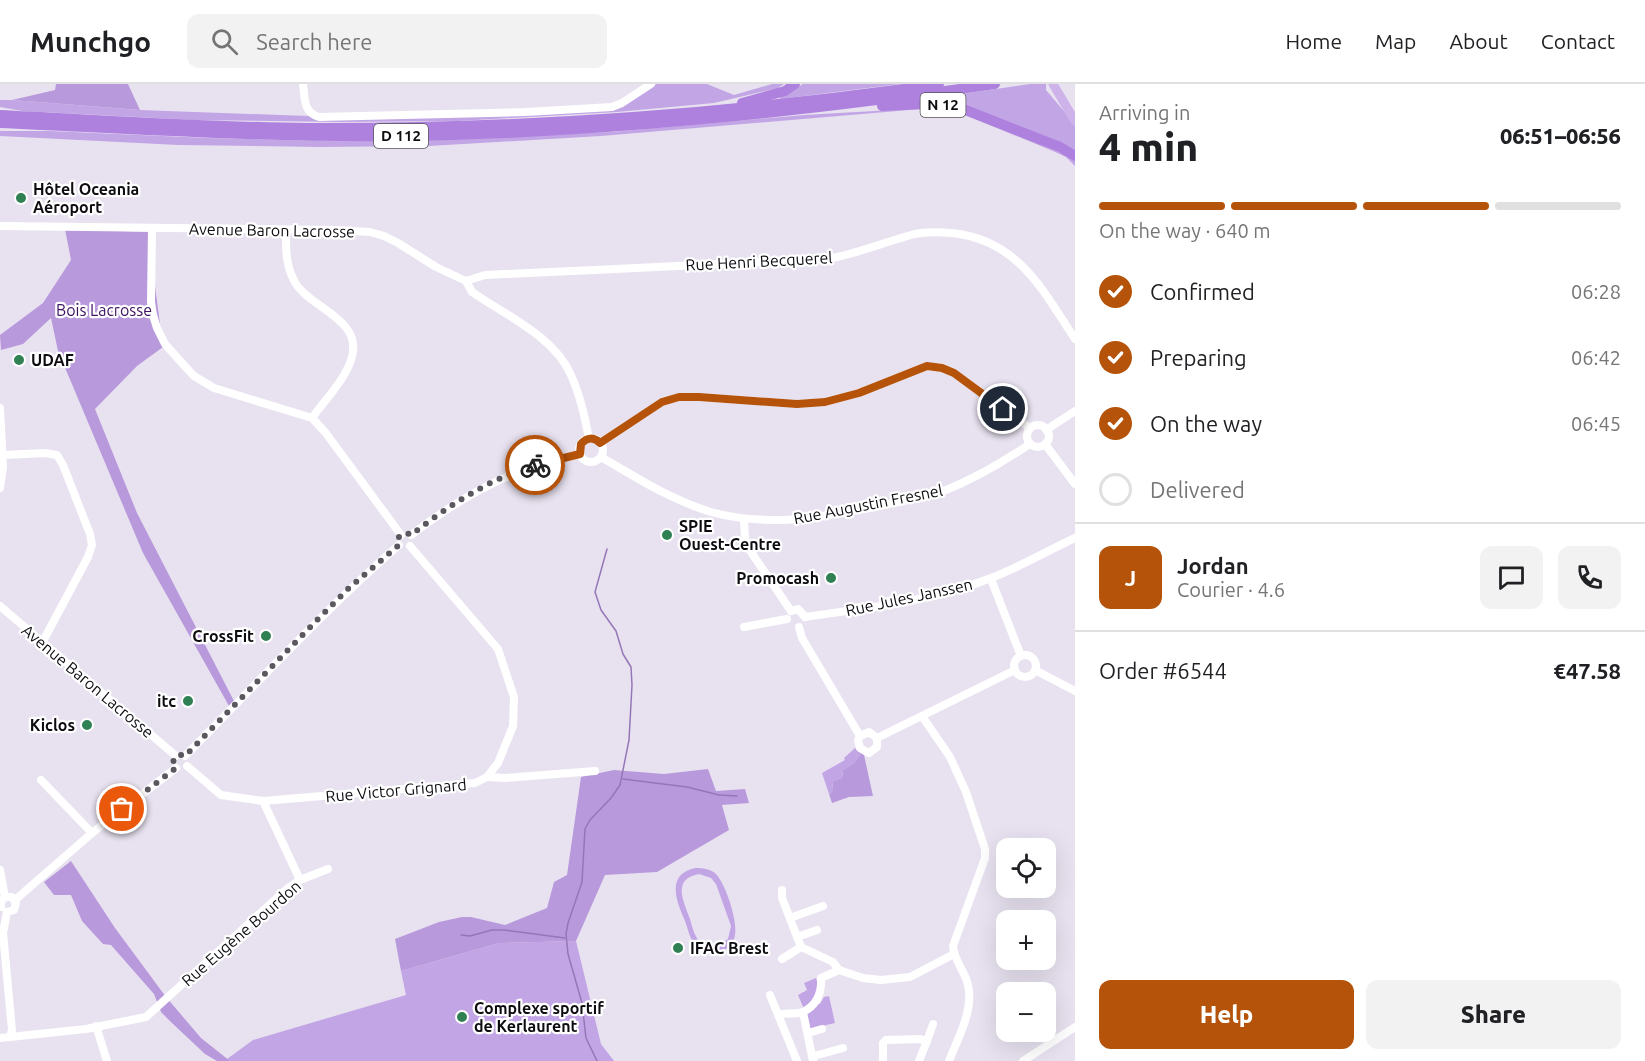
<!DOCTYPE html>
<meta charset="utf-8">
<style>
:root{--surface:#fff;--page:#f2f2f2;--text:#202124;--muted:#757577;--line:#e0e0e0;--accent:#b45309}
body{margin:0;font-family:Ubuntu,sans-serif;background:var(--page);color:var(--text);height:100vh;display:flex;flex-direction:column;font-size:22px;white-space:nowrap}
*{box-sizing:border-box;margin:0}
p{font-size:20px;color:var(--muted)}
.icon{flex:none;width:33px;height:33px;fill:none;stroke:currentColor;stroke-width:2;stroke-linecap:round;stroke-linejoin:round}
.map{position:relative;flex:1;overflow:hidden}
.sheet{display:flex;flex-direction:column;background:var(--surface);width:570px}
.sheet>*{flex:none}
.tools{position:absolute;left:996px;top:754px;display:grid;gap:12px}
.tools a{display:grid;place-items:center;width:60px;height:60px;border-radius:12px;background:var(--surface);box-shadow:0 6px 24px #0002;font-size:30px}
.pin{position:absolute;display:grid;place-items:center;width:51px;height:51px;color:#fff;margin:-26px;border:3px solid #fff;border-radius:50%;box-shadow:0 2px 6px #0007}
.courier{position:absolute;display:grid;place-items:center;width:60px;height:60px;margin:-30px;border:4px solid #b45309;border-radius:50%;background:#fff;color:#222;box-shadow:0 2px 8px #0007}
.headline em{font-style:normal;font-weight:800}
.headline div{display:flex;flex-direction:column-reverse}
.headline{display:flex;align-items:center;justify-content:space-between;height:102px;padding:0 24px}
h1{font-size:39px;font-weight:800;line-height:45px}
.bar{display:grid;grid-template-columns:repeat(4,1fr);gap:9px 6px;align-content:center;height:72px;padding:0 24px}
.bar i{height:8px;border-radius:4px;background:var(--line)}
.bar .selected{background:var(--accent)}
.bar p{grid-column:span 4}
.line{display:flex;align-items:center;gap:15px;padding:0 24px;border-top:2px solid var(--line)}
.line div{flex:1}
.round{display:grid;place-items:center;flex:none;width:63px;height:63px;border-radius:12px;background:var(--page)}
ol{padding:0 24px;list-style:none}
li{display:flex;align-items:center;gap:18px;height:66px}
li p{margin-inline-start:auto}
li .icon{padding:6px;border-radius:50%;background:var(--accent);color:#fff;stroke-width:4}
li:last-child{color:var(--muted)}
li i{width:33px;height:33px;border:3px solid var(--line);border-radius:50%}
.cta{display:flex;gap:12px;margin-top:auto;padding:12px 24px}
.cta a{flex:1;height:69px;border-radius:12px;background:var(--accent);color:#fff;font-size:24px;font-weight:800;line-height:69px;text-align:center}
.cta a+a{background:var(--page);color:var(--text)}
header{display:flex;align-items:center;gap:36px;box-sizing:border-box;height:84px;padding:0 30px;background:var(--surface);border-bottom:2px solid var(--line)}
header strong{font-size:28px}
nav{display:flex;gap:33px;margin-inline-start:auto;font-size:21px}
.search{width:420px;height:54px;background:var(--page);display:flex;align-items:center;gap:15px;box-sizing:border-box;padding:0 21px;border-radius:12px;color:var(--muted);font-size:22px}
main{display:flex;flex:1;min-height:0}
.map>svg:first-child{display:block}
.green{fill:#c2a5e5;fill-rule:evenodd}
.forest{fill:#b899dc}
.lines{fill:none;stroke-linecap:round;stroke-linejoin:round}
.stream{stroke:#9577b7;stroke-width:1.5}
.minor{stroke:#fff;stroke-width:8}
.major{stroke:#ceb3eb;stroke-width:9}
.highway{stroke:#ae81de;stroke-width:10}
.done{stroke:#5a575f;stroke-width:6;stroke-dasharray:0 10.8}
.route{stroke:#b45309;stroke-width:8}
.poi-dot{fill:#2f8153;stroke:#fff;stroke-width:2}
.labels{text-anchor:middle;stroke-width:4.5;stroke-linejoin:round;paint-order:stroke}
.shield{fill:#fff;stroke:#565558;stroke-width:1.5}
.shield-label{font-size:15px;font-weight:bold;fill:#0e0c11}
.poi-label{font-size:16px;font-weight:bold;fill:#0e0c11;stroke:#fff;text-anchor:start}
.street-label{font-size:16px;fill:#0e0c11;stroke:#fff}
.park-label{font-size:16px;fill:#3e1260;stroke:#fff}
</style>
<header>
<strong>Munchgo</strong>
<div class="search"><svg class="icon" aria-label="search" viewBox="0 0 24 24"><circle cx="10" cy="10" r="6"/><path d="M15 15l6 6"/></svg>Search here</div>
<nav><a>Home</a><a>Map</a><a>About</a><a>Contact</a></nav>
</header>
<main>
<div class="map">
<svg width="1075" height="977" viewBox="0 0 1075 977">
<rect width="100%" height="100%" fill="#e8e2f0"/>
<g class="green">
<polygon points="656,0 707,0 734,11 772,0 784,0 778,4 714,19 617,28 458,37 336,38 194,36 22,27 0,23 0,16 12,16 140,26 308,32 326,35 616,25"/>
<polygon points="803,0 900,0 780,15 780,13"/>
<polygon points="1030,0 1046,0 1046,6 1075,40 1075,70 1066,64 920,16"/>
<polygon points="945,23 963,27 1075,75 1075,82 1066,73 1053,67 958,28 921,25 601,52 429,62 319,63 178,61 0,52 0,47 49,47 208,54 327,57 612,48 804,31"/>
<polygon points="855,664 861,669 854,679 843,686 842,694 833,697 832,708 829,710 822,689 845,676 844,674"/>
<path d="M695,784C703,784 711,785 716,790C726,800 740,843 734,855C727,870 708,874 696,862C690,856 688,845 685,837C677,818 665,791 695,784ZM699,790L711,794L716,800L731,842L728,855L716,863C709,863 703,862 699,857C694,851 692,842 690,835C684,818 671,795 699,790Z"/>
<polygon points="576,857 601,960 614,977 230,977 227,975 253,956 406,911 401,887 499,859"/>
<polygon points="816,894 819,904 810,922 804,925 798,911 807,906 804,899"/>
<polygon points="829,912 835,939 809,945 806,931 817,919 820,920 824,913"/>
</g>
<g class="forest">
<polygon points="56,0 128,0 140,26 12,16 55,6"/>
<polygon points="65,145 148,148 163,263 137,282 95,325 137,429 234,617 229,622 143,469 58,267 51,234 23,260 1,266 0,251 43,219 71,176"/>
<polygon points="861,669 864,671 873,712 849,713 832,719 829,710 832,708 833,697 842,694 843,686 854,679"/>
<polygon points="708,685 716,707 745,705 749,719 722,721 729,746 657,788 605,791 576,857 499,859 401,887 395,855 439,838 462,833 471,833 505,841 547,824 554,798 567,791 581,693 614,686 664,690"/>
<polygon points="71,777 115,844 166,913 201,954 230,977 217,977 205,970 172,939 161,928 154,910 111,861 103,860 82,837 71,811 54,811 44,798"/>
</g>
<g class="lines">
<g class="stream">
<polyline points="623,695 687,703 719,711 737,712"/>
<polyline points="461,851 470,852 492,846 504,846 565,854"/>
<polyline points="597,977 586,954 582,919 568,870 566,850 568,839 582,798 585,745 590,736 611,714 620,701 629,656 632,601 631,583 623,570 616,547 601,526 595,508 607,465"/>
</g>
<g class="minor">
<path d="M303,0C305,15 303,28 319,33L526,28L612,23L622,19L651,0"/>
<path d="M0,142L335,146L370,148L384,152L398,159L436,183L466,197L472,208C505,231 554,252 571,291C580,311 585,333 589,355"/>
<polyline points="152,145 151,218 153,231 157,244 165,260 181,278 194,292 214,304 312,334 325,348 401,451"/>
<path d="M286,146C286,165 285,182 296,200C312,225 365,236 351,276C344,297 325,316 312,334"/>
<path d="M466,197L485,191L827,175C856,170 882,159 911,151C923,147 939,148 952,149C1018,156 1042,205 1075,255"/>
<polyline points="0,324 3,383 0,404"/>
<circle cx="1038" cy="352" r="11"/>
<polyline points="1046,346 1075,327"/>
<circle cx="591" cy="366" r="12"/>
<polyline points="600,359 662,318 679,313 699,313 797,320 825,318 859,309 927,282 942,284 954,289 1030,344"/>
<polyline points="1045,360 1075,400"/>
<polyline points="3,371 45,369 57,371 63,381 90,450 92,461 88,473 42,559"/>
<path d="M601,373C637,394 671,416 711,428C770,444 821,433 879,422C901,417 925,414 946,406C976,394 1003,378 1030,360"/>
<polyline points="744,435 745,455 751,468 791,527"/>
<path d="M411,451C465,410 513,384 580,370"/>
<polyline points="991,495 1021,572"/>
<polyline points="0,522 176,672"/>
<polyline points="791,527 798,525 805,533"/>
<path d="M805,533C866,524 934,517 991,494C1020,483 1047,467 1075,454"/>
<polyline points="744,543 787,535"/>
<polyline points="799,543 802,554 860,652"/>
<circle cx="1025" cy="582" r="11"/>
<polyline points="1035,586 1075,607"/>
<path d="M922,632L950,673L966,708L985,765V774L953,862C954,877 965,887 968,901C974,926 958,954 949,977"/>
<polyline points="860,652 858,656 860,664 869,669 877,663 877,654"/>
<polyline points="860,652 869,648 877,654"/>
<polyline points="877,654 1015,586"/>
<path d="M185,672C256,601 323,527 399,461"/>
<polyline points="187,682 221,711 263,717 475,699 487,693 498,679 513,642 514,613 498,565 410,462"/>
<polyline points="487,693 506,694 595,687"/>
<polyline points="41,696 92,749"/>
<polyline points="263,717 300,796"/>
<polyline points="0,786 5,813"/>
<polyline points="782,806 782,814 801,863 833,878 839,886 863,894 881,896 910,893 954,870"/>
<polyline points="5,813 12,813 16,819 14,826 7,828"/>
<polyline points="15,816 92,749 176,684"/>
<polyline points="1,823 1,818 5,813"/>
<polyline points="7,828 3,849 12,946 10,953"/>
<polyline points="790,834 823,822"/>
<polyline points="797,853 817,846"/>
<polyline points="782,875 801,863"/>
<polyline points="770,911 797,977"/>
<path d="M778,931C787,928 794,931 803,928"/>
<polyline points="96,942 107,977"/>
<polyline points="808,949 822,945"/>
<polyline points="0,954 86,945 146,933 288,804 300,796 328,785"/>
<polyline points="927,957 933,940"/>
<polyline points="814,972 843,964"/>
<path d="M813,977L803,928C817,921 822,909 821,894L839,886"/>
<polyline points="883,977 883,959 886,956 920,955 927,957 919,977"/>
<polyline points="1023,977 1075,943"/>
</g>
<polyline class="major" points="1053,0 1075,37"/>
<g class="highway">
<polyline points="742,19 785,7 795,0"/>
<polyline points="882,22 924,20 946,21 963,25 1060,63 1075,72"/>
<path d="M0,31C102,36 205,43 307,44C519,45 730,30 939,0"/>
<path d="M0,39C135,45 271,54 406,52C604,49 800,28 995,0"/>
</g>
</g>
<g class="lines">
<path class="done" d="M122,725L176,684L173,678L176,672L181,671L185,672L317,536L349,504L399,461L398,454L401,451L407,449L411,451C448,422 489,395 535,381"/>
<path class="route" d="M535,381L580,370L581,360C587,353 594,353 600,359L662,318L679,313H699L797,320L825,318L859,309L927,282L942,284L954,289L1003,325"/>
</g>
<g class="poi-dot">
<circle cx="21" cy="114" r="6"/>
<circle cx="19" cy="276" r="6"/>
<circle cx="667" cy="451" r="6"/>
<circle cx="831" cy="494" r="6"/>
<circle cx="266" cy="552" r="6"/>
<circle cx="188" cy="617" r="6"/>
<circle cx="87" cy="641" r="6"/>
<circle cx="678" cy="864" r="6"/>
<circle cx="462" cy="933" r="6"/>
</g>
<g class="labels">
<g class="shield">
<rect x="920.5" y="9" width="45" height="24" rx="4.5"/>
<rect x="374" y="40" width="54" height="24" rx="4.5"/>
</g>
<g class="shield-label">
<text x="943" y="26">N 12</text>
<text x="401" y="57">D 112</text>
</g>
<g class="poi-label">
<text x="33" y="111">Hôtel Oceania<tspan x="33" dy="18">Aéroport</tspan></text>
<text x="31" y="282">UDAF</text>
<text x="679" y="448">SPIE<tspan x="679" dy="18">Ouest-Centre</tspan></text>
<text x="819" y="500" text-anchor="end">Promocash</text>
<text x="254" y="558" text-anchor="end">CrossFit</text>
<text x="176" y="623" text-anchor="end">itc</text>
<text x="75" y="647" text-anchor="end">Kiclos</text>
<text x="690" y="870">IFAC Brest</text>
<text x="474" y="930">Complexe sportif<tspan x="474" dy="18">de Kerlaurent</tspan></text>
</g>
<g class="street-label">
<text transform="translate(272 146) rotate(1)" y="6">Avenue Baron Lacrosse</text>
<text transform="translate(759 177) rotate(-3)" y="6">Rue Henri Becquerel</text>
<text transform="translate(868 420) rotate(-11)" y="6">Rue Augustin Fresnel</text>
<text transform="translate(909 513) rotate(-12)" y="6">Rue Jules Janssen</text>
<text transform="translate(88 597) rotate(40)" y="6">Avenue Baron Lacrosse</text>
<text transform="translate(396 706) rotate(-5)" y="6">Rue Victor Grignard</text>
<text transform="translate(241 849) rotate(-41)" y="6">Rue Eugène Bourdon</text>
</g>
<g class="park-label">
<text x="104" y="232">Bois Lacrosse</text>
</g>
</g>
</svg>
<div class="tools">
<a><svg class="icon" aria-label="locate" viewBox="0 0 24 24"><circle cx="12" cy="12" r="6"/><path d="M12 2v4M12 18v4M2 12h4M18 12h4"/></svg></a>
<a>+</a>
<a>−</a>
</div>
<div class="pin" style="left:122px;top:725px;background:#ea580c"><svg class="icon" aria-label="bag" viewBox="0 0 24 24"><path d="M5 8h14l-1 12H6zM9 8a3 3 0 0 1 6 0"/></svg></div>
<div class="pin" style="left:1003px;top:325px;background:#1f2937"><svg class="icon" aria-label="home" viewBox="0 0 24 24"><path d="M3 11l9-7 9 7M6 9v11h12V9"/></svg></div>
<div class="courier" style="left:535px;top:381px"><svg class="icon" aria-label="bike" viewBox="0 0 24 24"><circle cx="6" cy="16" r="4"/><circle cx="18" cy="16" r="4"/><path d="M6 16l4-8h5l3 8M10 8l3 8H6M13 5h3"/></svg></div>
</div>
<section class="sheet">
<div class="headline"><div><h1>4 min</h1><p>Arriving in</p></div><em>06:51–06:56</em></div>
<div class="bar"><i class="selected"></i><i class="selected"></i><i class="selected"></i><i></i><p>On the way · 640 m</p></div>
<ol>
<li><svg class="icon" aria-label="check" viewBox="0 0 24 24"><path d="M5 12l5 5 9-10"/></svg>Confirmed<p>06:28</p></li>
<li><svg class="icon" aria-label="check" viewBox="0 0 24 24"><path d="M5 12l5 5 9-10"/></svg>Preparing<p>06:42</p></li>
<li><svg class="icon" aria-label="check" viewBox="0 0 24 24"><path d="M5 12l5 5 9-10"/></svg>On the way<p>06:45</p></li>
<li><i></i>Delivered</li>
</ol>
<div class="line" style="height:108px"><b class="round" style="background:var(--accent);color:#fff">J</b><div><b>Jordan</b><p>Courier · 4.6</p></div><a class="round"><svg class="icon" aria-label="chat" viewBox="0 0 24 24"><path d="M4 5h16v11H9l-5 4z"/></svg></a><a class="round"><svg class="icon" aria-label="phone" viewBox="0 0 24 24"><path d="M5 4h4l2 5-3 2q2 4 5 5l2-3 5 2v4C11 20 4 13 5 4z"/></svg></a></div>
<div class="line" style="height:78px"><div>Order #6544</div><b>€47.58</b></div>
<div class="cta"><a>Help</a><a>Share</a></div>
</section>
</main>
